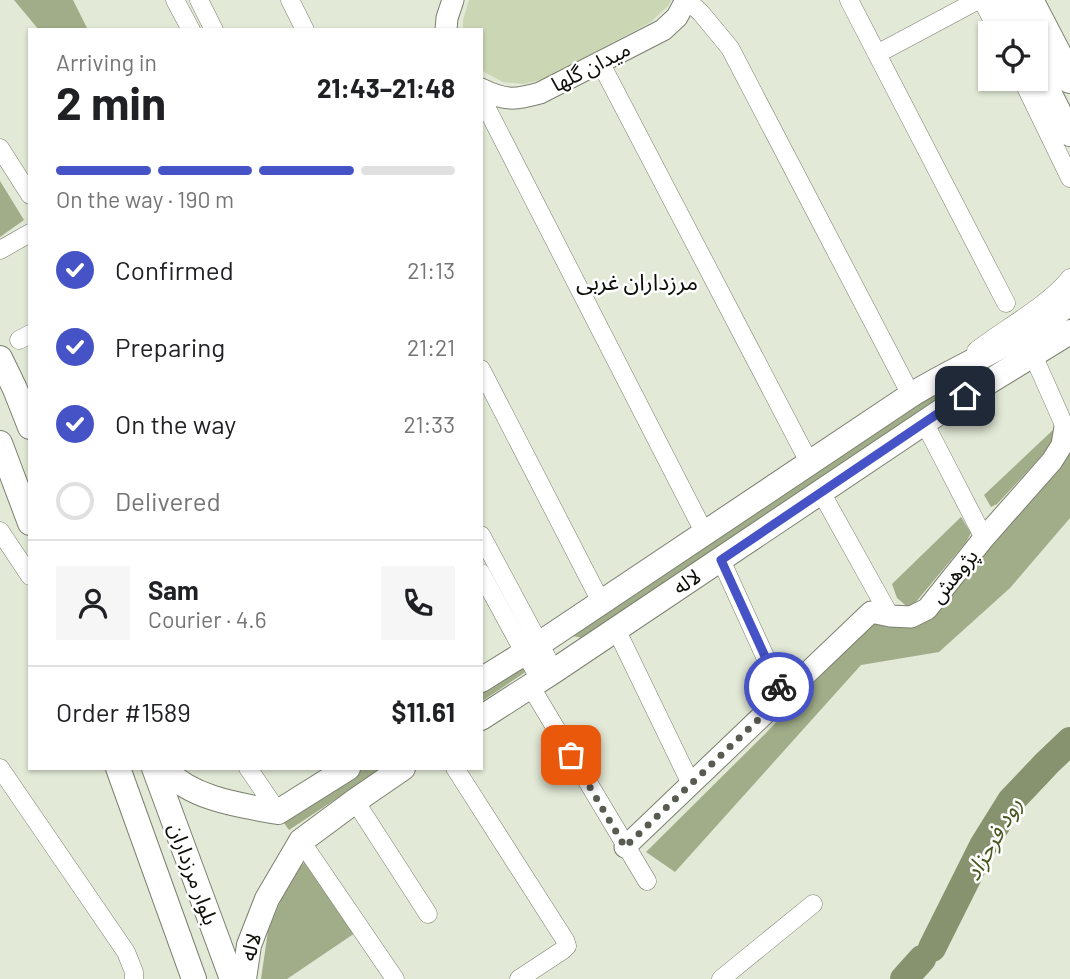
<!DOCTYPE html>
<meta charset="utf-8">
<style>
:root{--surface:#fff;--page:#f6f6f6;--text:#202124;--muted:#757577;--line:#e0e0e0;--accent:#4553c7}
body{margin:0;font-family:Barlow,"Noto Sans Arabic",sans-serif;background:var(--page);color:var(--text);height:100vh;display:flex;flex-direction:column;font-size:26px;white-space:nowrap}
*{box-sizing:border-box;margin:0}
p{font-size:23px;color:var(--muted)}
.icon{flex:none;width:38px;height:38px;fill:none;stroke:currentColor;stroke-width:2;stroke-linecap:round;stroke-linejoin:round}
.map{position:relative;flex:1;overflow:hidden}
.side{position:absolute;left:28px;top:28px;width:455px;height:742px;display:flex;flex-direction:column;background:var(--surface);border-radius:0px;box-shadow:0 2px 5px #0004}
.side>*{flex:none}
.controls{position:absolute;left:978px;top:21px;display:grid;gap:14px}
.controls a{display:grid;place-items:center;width:70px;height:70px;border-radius:0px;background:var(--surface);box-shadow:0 2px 5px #0004;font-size:35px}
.pin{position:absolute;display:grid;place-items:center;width:60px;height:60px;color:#fff;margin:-30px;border-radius:14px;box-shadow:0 4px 10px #0006}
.courier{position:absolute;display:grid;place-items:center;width:70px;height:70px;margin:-35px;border:5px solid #4553c7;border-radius:50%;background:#fff;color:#222;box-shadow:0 2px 9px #0007}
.headline em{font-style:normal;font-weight:700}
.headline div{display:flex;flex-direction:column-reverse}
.headline{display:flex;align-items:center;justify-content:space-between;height:119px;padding:0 28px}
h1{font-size:46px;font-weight:700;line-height:52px}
.bar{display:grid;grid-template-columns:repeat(4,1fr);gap:10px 7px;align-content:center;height:84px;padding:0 28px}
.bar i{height:9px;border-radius:5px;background:var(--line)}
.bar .active{background:var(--accent)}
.bar p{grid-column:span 4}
.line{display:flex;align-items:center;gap:18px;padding:0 28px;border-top:2px solid var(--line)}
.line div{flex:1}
.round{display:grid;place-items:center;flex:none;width:74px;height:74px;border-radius:0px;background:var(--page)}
ol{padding:0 28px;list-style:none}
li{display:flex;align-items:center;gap:21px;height:77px}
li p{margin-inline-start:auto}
li .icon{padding:7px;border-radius:50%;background:var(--accent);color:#fff;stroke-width:4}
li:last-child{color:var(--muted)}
li i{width:38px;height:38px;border:4px solid var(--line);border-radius:50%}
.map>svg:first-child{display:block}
.green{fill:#cbd7b4}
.forest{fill:#a0ad88}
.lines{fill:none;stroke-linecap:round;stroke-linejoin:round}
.river{stroke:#87936e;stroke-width:28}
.minor-casing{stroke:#7a806f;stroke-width:19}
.tertiary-casing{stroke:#7a806f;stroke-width:23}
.secondary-casing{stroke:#7a806f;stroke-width:26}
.trunk-casing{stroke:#7a806f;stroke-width:30}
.minor{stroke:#fff;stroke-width:18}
.tertiary{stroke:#fff;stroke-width:21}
.secondary{stroke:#fff;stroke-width:24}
.trunk{stroke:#fff;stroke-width:28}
.done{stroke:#575b50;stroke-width:7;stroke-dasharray:0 12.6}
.route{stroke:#4553c7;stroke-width:9}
.labels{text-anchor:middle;stroke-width:5;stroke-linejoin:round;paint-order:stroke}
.street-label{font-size:21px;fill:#0c0e08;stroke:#fff}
.neighbourhood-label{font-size:23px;fill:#0c0e08;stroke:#fff}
.water-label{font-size:23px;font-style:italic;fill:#48581e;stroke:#fff}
</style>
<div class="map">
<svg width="1070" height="979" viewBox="0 0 1070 979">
<rect width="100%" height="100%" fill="#e2e9d6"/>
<polygon class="green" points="469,0 671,0 669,5 651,22 544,79 524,84 503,82 484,72 481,68 481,30 463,30 463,20"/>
<g class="forest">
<polygon points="14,0 73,0 88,30 39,30"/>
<polygon points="0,181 24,220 0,237"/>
<polygon points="1027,347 582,638 573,636 917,402"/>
<polygon points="1054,429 1056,441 997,504 991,507 984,495"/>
<polygon points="1070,441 1070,518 1010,588 939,652 861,665 675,872 646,852 766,733 871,622 911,624"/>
<polygon points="961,517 971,533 966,542 910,609 897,598 892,584"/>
<polygon points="526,662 530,669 481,702 481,689"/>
<polygon points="359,768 383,768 289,830 279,816"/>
<polygon points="305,862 355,933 287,979 261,979 268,931 291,875"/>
</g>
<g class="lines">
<g class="river">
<polyline points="932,948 983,846 1011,801 1047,763 1070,741"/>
<polyline points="904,979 922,959"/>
</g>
<defs>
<g id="minor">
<polyline points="175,0 191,30"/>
<polyline points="199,0 214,30"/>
<polyline points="290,0 305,30"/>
<polyline points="687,0 701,13 730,48 911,395"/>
<polyline points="849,0 1006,303"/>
<polyline points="982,0 999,33"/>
<polyline points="877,54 978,0"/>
<polyline points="600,62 809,462"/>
<polyline points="1022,79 1070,178"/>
<polyline points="481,97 704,532"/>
<polyline points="0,148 30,195"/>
<polyline points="0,250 30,233"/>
<polyline points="19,340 30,334"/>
<path d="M976,351C1005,328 1048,306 1070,278"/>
<polyline points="1033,355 1065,427"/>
<polyline points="481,369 601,602"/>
<polyline points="924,422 984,538"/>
<polyline points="821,492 890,616"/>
<polyline points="0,531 30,576"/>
<polyline points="481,535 554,671"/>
<polyline points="721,560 783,696"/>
<polyline points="481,573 524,652 541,680"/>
<polyline points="616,629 691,784"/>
<polyline points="531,687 647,881"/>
<polyline points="0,768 126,952 134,972 134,979"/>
<polyline points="248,768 278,812"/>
<polyline points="455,768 565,940 567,946 563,950 519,979"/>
<polyline points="355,801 428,914"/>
<polyline points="301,841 395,979"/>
<polyline points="721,979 813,904"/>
</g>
<g id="tertiary">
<polyline points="446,30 447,18 453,0"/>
<path d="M481,89C506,101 515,100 540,93L663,30L677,17L686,0"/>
<polyline points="625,847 871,612 890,616 911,617 927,609 984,538 1052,461 1062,445 1065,427"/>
</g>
<g id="secondary">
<polyline points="1003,0 1020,33"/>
<polyline points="1036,66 1070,134"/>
<polyline points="0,358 15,389 30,427"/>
<polyline points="0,443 30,523"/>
<path d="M481,680L539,644L911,395C963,363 1022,341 1070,303"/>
<polyline points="481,718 554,671 943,410 1070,332"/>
<polyline points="118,768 194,979"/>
<polyline points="154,768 232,979"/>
<path d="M163,768C192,799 238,805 278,812L348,768"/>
<polyline points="244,979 249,945 267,899 301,841 355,801 403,768"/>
</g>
<polyline id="trunk" points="1029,0 1070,79"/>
</defs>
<use href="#minor" class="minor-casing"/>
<use href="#tertiary" class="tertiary-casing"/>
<use href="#secondary" class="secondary-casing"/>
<use href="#trunk" class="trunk-casing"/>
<use href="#minor" class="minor"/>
<use href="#tertiary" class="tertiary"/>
<use href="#secondary" class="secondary"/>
<use href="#trunk" class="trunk"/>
</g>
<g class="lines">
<polyline class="done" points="571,755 625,847 783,696 779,687"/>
<polyline class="route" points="779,687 721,560 943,410 965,396"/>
</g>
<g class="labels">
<g class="street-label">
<text transform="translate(591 67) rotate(-27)" y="7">میدان گلها</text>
<text transform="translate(954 576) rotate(-51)" y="7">پژوهش</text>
<text transform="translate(687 582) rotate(-34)" y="7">لاله</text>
<text transform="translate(193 874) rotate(70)" y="7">بلوار مرزداران</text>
<text transform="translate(251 947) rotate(-75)" y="7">لاله</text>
</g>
<g class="neighbourhood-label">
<text x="637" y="290">مرزداران غربی</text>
</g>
<g class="water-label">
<text transform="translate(993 839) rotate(-60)" y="8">رود فرحزاد</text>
</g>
</g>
</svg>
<div class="controls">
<a><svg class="icon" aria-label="locate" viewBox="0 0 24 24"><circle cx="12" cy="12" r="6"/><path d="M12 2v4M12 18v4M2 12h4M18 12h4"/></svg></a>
</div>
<div class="pin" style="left:571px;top:755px;background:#ea580c"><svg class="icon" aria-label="bag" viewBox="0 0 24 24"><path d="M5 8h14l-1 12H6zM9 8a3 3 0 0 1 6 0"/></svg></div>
<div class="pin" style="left:965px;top:396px;background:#1f2937"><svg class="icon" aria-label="home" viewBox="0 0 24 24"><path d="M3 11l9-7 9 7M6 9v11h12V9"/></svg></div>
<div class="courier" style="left:779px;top:687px"><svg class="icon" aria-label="bike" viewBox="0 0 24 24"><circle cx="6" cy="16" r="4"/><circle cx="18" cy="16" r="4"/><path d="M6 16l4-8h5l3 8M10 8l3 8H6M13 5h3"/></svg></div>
<section class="side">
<div class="headline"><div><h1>2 min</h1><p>Arriving in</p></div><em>21:43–21:48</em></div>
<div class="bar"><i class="active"></i><i class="active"></i><i class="active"></i><i></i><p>On the way · 190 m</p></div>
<ol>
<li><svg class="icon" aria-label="check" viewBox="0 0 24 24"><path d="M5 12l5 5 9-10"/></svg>Confirmed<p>21:13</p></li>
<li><svg class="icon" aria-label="check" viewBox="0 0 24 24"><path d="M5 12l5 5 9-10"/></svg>Preparing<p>21:21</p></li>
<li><svg class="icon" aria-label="check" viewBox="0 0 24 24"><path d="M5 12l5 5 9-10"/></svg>On the way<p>21:33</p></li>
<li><i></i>Delivered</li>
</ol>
<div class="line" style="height:126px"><a class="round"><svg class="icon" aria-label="person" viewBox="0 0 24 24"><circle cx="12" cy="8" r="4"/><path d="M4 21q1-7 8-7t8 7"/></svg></a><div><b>Sam</b><p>Courier · 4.6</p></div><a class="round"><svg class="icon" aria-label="phone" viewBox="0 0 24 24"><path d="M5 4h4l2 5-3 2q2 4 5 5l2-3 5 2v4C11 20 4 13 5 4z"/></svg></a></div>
<div class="line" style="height:91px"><div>Order #1589</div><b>$11.61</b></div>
</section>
</div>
